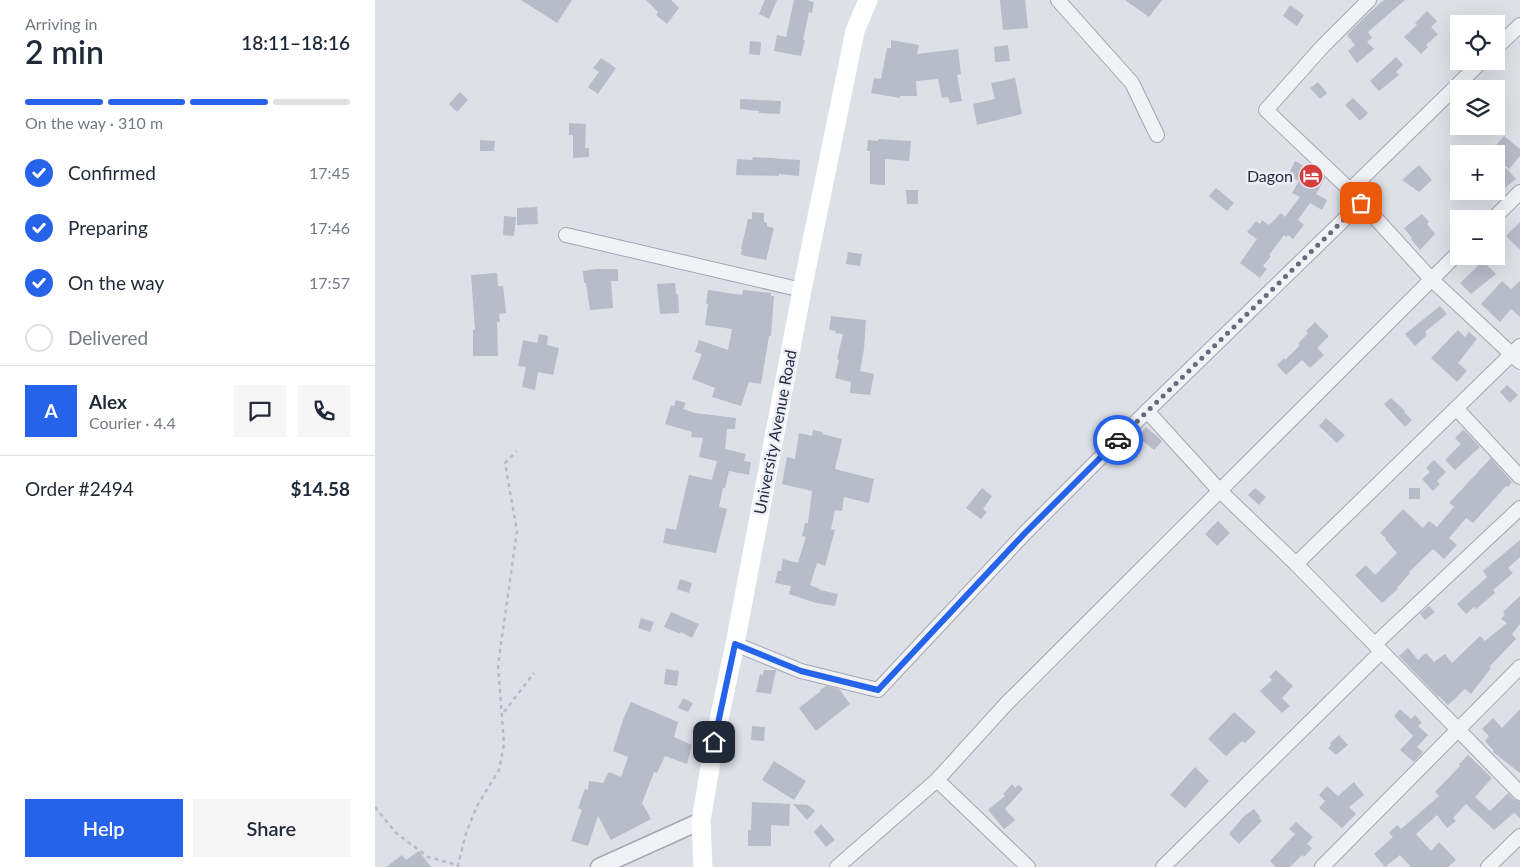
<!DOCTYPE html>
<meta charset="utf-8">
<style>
:root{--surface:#fff;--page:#f6f6f7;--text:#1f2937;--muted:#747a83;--line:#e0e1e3;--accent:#2563eb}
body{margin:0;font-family:Lato,sans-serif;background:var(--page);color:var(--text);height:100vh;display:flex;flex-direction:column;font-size:19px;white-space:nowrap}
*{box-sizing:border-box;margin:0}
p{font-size:16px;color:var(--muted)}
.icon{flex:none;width:28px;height:28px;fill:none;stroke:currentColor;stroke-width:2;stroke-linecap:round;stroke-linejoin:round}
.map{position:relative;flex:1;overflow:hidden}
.details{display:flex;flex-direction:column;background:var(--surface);width:375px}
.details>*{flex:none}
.tools{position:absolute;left:1075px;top:15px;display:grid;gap:10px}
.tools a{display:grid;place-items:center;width:55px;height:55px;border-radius:0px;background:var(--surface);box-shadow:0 5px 20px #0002;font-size:25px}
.pin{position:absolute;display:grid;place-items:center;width:42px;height:42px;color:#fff;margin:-21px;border-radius:10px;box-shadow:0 2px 8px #0006}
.courier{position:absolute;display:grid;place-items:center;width:50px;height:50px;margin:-25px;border:4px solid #2563eb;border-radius:50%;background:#fff;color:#222;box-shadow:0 1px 6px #0007}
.headline em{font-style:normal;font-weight:600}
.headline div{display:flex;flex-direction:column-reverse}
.headline{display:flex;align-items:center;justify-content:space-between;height:85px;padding:0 25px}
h1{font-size:32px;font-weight:600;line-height:38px}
.bar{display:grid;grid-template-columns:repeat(4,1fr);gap:8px 5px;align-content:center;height:60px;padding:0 25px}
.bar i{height:6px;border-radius:4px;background:var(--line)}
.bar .on{background:var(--accent)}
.bar p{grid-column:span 4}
.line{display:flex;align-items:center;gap:12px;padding:0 25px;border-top:1px solid var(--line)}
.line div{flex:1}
.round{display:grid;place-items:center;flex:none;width:52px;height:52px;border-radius:0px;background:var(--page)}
ol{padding:0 25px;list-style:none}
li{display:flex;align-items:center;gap:15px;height:55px}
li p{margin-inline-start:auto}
li .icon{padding:5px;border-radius:50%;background:var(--accent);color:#fff;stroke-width:4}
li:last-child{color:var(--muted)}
li i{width:28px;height:28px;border:2px solid var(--line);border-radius:50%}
.button{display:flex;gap:10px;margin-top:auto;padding:10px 25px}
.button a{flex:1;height:58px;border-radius:0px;background:var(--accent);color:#fff;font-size:20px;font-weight:600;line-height:58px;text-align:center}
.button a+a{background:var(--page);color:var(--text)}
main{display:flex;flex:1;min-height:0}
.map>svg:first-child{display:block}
.building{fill:#b8bbc8}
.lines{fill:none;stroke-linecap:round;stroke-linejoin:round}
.minor-casing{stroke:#a3a6b2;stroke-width:16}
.tertiary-casing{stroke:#a3a6b2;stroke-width:19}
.path{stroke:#b8bbc3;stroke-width:2.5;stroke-dasharray:4 4;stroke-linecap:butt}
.minor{stroke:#f1f2f6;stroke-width:14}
.tertiary{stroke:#f1f2f6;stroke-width:16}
.secondary{stroke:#fff;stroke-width:19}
.done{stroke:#676b7a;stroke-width:5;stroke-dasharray:0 9}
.route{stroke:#2563eb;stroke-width:6}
.labels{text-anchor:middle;stroke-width:5;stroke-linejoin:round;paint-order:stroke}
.poi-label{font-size:16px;fill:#272c3f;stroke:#edeff6;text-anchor:end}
.street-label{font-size:16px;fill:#272c3f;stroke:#edeff6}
</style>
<main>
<section class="details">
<div class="headline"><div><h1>2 min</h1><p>Arriving in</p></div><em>18:11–18:16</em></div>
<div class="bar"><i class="on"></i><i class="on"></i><i class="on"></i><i></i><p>On the way · 310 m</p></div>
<ol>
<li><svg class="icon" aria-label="check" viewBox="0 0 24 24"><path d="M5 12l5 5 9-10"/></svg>Confirmed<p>17:45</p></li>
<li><svg class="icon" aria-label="check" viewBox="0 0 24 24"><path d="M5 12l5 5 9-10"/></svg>Preparing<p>17:46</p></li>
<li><svg class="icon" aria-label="check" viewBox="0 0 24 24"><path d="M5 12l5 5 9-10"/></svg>On the way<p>17:57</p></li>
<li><i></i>Delivered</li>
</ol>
<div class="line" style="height:90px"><b class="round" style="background:var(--accent);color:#fff">A</b><div><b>Alex</b><p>Courier · 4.4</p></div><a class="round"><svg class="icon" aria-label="chat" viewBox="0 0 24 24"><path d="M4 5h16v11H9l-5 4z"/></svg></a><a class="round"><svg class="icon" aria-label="phone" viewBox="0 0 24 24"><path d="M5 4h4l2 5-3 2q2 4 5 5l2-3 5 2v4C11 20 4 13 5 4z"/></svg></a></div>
<div class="line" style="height:65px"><div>Order #2494</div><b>$14.58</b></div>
<div class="button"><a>Help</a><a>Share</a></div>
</section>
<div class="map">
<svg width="1145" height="867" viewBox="0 0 1145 867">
<rect width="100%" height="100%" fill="#dee0e8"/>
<g class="building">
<polygon points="146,0 197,0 182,23"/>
<polygon points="271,0 296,0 304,8 292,24 281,15 283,12"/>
<polygon points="390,0 402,0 394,19 384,14"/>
<polygon points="419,0 431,0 439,2 437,13 434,12 428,40 430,40 426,56 399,51 402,35 411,37"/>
<polygon points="625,0 650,0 653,28 628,30"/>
<polygon points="750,0 787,0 774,17"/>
<polygon points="1009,0 1030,0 993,32 997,38 992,42 999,49 982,63 973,51 980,45 972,35 994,13"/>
<polygon points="915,5 929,15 922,26 908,16"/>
<polygon points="1052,11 1062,21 1056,27 1063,34 1051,45 1053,47 1046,54 1029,37 1042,25 1040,23"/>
<polygon points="516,40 544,45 542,54 583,49 586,74 582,75 587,101 575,103 573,97 567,98 563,79 541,81 542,96 525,96 525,98 496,93 499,78 506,79 512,48 516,48"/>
<polygon points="375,41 386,42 385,55 374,54"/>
<polygon points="633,45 635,61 620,62 619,47"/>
<polygon points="1021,57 1028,65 1021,72 1024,75 1004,91 995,81"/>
<polygon points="226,58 241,68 223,94 213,87 224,72 218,68"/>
<polygon points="640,78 647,114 602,125 598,104 620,99 616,83"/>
<polygon points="943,82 952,93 945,99 935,88"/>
<polygon points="85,92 93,100 82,112 74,104"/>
<polygon points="978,98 993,113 985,121 970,105"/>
<polygon points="365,99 406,101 405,114 384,113 384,111 365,109"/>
<polygon points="194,123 211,124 210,148 214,148 214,157 198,158 198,135 194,135"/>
<polygon points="1129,136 1145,149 1145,156 1134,169 1121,157 1121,154 1118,154 1116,151"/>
<polygon points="503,139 536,141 534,161 510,159 510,185 495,184 495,151 492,151 493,140 503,141"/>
<polygon points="105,140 120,141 119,151 105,151"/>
<polygon points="378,157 425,160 424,176 404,174 404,176 361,175 362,159 377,160"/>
<polygon points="920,161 950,178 941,194 952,200 947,210 935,203 923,220 929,225 918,239 913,235 911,237 909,235 894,255 896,256 888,266 892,269 885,278 865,263 882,239 872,232 881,221 885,224 887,220 894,225 906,213 910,217 925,197 917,193 924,181 913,175"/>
<polygon points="1044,165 1057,180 1044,192 1027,180"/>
<polygon points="1131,168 1141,179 1121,195 1121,176"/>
<polygon points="841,188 859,203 852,211 834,196"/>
<polygon points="531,190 543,190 543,204 532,204"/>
<polygon points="162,207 163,224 142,225 142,208"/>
<polygon points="377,212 389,213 389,222 392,223 392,226 399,228 391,260 366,255 367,249 366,249 373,219 377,219"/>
<polygon points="1047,214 1054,222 1052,224 1060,234 1045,250 1036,239 1037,238 1029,228"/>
<polygon points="129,216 141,217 139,236 128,235"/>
<polygon points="1145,222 1145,250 1131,236"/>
<polygon points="473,252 487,254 485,266 471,264"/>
<polygon points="1108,261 1121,274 1096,294 1085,283"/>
<polygon points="221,269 243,269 243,281 236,281 238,308 215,310 211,283 209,283 208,271"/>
<polygon points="122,273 123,286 128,286 131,313 124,314 125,322 122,322 123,356 98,356 98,330 100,330 96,275"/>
<polygon points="1127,281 1136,289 1145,281 1145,317 1136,309 1125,322 1106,304"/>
<polygon points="300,283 301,294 303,294 304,313 285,314 282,284"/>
<polygon points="333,290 367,295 368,290 396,293 396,296 399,296 396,336 394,336 386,384 374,382 366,406 337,397 340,388 317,379 327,354 320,352 324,340 353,350 357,329 330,325 333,304 331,303"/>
<polygon points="1065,306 1072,314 1050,332 1052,335 1040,346 1030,334"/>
<polygon points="456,316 491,320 489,349 485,371 499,374 495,395 475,393 476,382 460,378 464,360 462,359 468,334 460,333 461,331 454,330"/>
<polygon points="940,322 954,336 942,348 949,355 935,368 927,360 911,375 902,365 909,358 910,360 925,345 923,344 933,333 931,331"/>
<polygon points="1083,330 1090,337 1094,332 1102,339 1083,363 1092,371 1082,382 1056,358"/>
<polygon points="164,334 173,336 172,345 184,348 178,375 163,372 160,390 147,387 151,367 143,366 148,340 162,343"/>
<polygon points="1132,385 1143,395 1135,403 1125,392"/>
<polygon points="1016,398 1030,411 1029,412 1037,420 1030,427 1009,404"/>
<polygon points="301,400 311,403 308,409 320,413 361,418 360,429 352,429 350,449 371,454 369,461 376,462 374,475 354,471 350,488 348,488 344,507 352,509 341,553 288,543 291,528 301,530 314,475 337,480 342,461 324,457 328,438 316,437 317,432 290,424 296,405 299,406"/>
<polygon points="951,418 970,435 962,443 944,426"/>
<polygon points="771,427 787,441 779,450 763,437"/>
<polygon points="438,430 448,432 447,434 467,439 460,469 499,479 494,503 469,497 467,511 460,510 456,529 460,530 450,566 442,563 435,585 445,589 445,590 463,594 460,606 441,603 414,594 416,586 400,583 403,571 406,571 408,559 423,563 431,537 427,536 430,523 433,523 437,491 407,484 412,457 420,459 424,433 437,436"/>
<polygon points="1088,430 1090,431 1105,447 1080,470 1070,460 1086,444 1080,438"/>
<polygon points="1116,458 1137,482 1133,487 1131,486 1098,523 1091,518 1074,538 1082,545 1069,559 1058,549 1034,572 1035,573 1022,588 1023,589 1007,603 980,575 991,565 1000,575 1022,553 1010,539 1011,538 1005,533 1028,509 1048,528 1054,521 1062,527 1079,507 1074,503"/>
<polygon points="1059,460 1071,472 1062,481 1065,484 1058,491 1047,479 1055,472 1051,468"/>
<polygon points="607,488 617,496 608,509 612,512 606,519 591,508"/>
<polygon points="880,488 891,497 884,505 873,495"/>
<rect x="1034" y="488" width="11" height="11"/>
<polygon points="843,521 855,533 842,546 830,534"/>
<polygon points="1145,540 1145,557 1133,568 1138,573 1118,590 1120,593 1101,609 1099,607 1091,614 1082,604 1112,577 1108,571"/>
<polygon points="305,579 317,583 314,593 302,589"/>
<polygon points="1145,596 1145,624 1137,634 1141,639 1114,667 1116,668 1096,694 1090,689 1073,705 1064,696 1063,697 1024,656 1033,648 1043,660 1051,653 1059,662 1070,654 1077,663 1105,636 1110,641 1132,623 1126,619 1130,614 1128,612"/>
<polygon points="1054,606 1060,612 1050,620 1045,614"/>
<polygon points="296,612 324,624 317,638 306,632 305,634 289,627"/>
<polygon points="266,618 279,622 275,632 263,628"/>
<polygon points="291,669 304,671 302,686 289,684"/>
<polygon points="389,670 401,670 396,694 381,692 385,674 388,675"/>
<polygon points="901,670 918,686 907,698 915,706 907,713 885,691 897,680 894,677"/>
<polygon points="451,686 464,689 475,704 441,731 424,708 446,691 445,690"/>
<polygon points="308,698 318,703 313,712 303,708"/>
<polygon points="256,702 303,722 299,737 317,745 312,764 290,756 282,773 279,772 267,803 276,819 236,840 223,816 213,846 196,841 207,810 203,808 210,789 213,790 214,781 228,783 234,772 246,777 253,757 238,751 249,717"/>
<polygon points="1025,709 1036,719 1040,715 1047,723 1043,726 1053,735 1042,747 1048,752 1039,762 1025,750 1038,736 1019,716"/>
<polygon points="1145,709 1145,773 1118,752 1119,751 1110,741 1114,736 1107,729 1118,718 1127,728"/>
<polygon points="859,712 881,732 870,743 867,741 851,756 833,739"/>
<polygon points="377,726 390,727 389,741 376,740"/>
<polygon points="964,735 973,745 961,755 953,748 956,745 955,743"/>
<polygon points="1093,755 1117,778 1100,797 1115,811 1133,793 1139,799 1145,802 1145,818 1139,813 1119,830 1091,804 1078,818 1081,821 1072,828 1062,815 1041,834 1056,851 1064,842 1081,860 1073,867 1036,867 1025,855 1010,867 999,854 1018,837 1014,833 1022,825 1026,829 1064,796 1060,792 1085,766 1084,764"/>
<polygon points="399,761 431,781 419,800 387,780"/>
<polygon points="820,767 834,781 810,808 795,795"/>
<polygon points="979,782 989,795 974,807 981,814 967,828 944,808 950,801 944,795 952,786 963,796"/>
<polygon points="637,784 640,788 644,785 648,789 630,809 640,820 629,829 613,810 630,796 628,794"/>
<polygon points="377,802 415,804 414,826 396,825 396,846 373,846 373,830 376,830"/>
<polygon points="418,804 433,805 440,811 432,820"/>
<polygon points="879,809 885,817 884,818 887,821 864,844 854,834 869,816"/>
<polygon points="921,822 938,837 932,844 937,848 929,857 927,855 915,867 901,867 895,861 920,834 914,829"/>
<polygon points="446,824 460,840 451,847 439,832"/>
<polygon points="44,851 56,867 11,867 27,855 31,860"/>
</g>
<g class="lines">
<defs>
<g id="minor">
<polyline points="683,0 757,83 782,135"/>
<polyline points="994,0 948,46 891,110 975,190 1056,279 1145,362"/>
<polyline points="1121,48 1145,25"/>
<polyline points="975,190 1107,61"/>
<polyline points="1118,219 1145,192"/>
<polyline points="191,235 427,290"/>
<polyline points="1081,408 1145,477"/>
<polyline points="772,411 844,490 921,564 1145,793"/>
<polyline points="921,564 1145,346"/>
<polyline points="360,644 426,671 503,690 650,533 772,411 986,203"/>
<polyline points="1000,644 1145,508"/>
<polyline points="562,780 653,867"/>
<polyline points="462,867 562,780 632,703 1084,252"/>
<polyline points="788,867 1006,652"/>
<polyline points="947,867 1145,667"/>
<polyline points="1113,867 1145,836"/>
</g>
<polyline id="tertiary" points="224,867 326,821"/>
</defs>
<use href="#minor" class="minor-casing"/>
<use href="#tertiary" class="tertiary-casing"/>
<g class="path">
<polyline points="129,712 159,673"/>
<polyline points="0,807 21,833 53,857 82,865"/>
<polyline points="83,867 83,865 91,833 102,806 124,770 129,744 123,665 142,531 130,463 142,451"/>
</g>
<use href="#minor" class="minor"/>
<use href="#tertiary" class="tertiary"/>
<polyline class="secondary" points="328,867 326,821 339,743 360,644 427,290 480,31 493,0"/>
</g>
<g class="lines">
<polyline class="done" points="743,440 986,203"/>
<polyline class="route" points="339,742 360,644 426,671 503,690 650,533 743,440"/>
</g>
<defs>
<symbol id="hotel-disc" viewBox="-11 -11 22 22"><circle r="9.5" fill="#d23f3e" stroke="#edeff6"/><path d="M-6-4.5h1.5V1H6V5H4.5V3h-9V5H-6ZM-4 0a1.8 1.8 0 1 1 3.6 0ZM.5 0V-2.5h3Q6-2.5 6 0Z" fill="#fff"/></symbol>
</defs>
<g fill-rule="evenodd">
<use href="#hotel-disc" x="922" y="162" width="28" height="28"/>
</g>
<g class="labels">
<g class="poi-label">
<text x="918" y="182">Dagon</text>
</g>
<g class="street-label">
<text transform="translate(400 432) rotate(-79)" y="6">University Avenue Road</text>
</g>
</g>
</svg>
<div class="tools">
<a><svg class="icon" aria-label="locate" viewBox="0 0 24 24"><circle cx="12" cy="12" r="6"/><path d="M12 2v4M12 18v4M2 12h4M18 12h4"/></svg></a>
<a><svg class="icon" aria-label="layers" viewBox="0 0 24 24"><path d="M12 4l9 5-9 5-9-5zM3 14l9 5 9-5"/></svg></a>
<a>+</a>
<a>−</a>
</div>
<div class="pin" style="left:986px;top:203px;background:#ea580c"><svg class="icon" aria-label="bag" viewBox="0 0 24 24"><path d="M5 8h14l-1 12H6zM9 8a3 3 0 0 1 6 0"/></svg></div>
<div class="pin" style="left:339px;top:742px;background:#1f2937"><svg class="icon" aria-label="home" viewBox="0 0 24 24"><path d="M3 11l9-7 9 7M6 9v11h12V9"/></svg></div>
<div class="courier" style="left:743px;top:440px"><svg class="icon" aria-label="car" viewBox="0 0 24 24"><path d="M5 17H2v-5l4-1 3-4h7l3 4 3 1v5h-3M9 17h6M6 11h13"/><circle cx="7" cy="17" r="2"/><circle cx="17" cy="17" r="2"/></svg></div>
</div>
</main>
